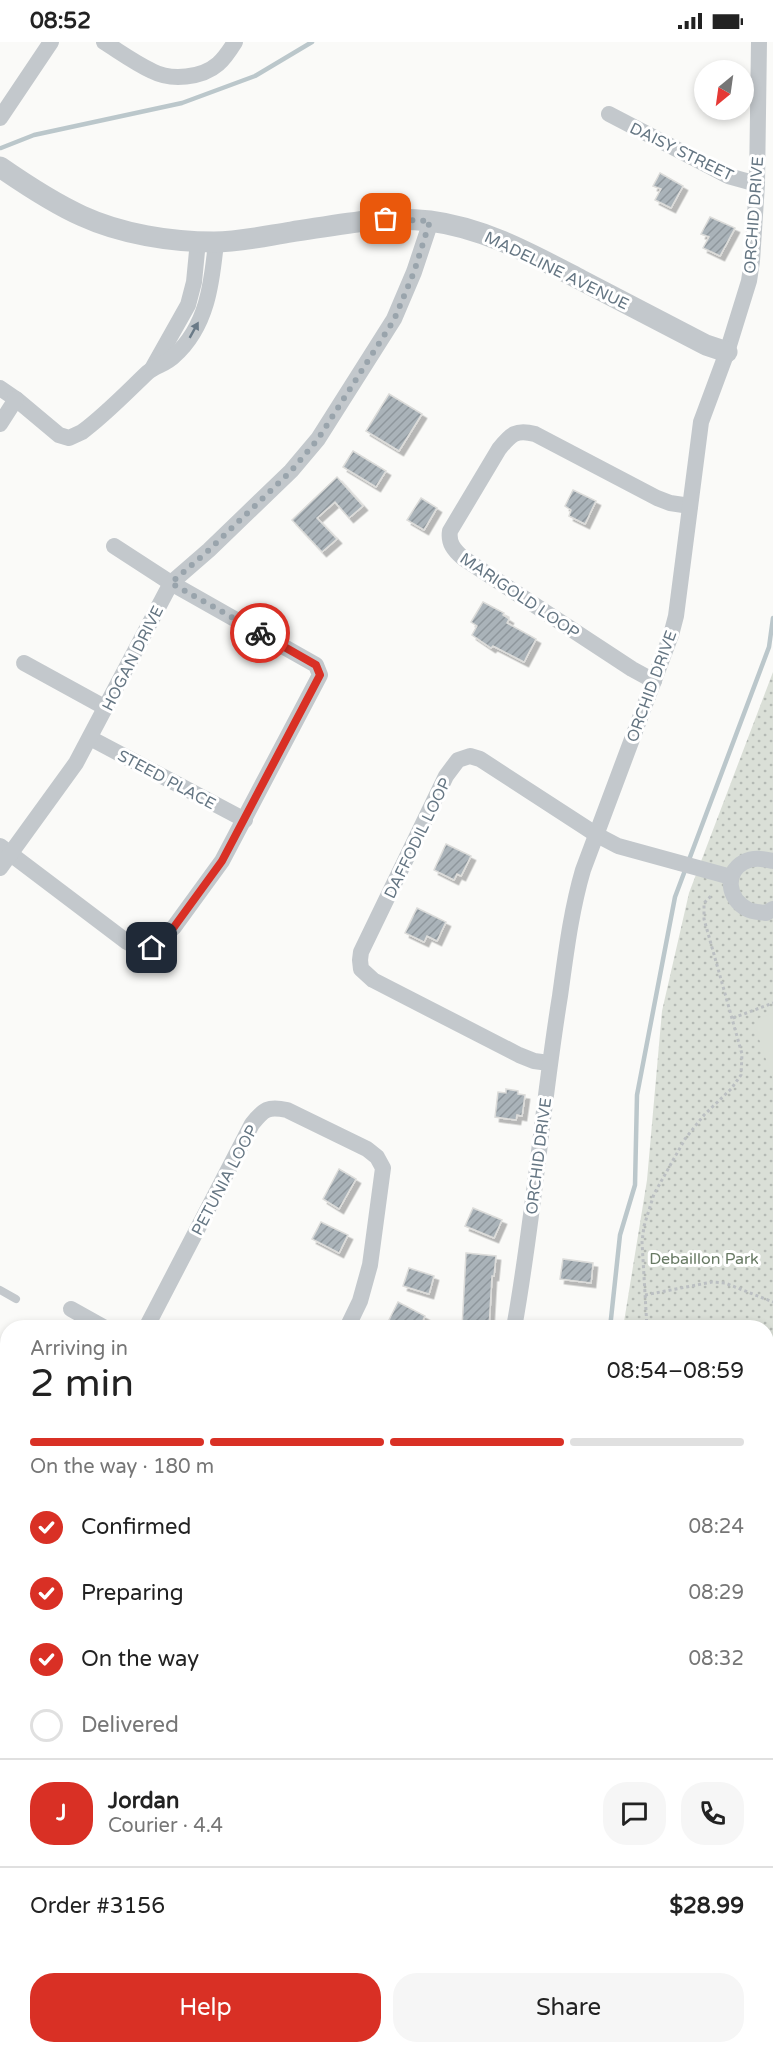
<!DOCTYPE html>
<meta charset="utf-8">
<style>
:root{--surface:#fff;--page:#f6f6f6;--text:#222;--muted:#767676;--line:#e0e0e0;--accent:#d93025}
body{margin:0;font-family:"Varela Round",sans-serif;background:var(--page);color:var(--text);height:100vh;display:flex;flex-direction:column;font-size:22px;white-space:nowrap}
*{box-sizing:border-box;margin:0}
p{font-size:20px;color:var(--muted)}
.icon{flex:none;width:33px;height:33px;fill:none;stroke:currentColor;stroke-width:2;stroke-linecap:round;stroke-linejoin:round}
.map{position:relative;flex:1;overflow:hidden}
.panel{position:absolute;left:0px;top:1278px;width:774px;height:734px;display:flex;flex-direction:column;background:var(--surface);border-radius:24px 24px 0 0;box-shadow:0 3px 9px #0003}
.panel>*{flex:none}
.needle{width:39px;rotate:209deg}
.tools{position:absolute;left:694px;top:18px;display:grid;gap:12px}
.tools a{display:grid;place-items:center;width:60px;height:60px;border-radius:50%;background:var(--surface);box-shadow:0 3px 9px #0003;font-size:30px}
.pin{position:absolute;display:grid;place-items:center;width:51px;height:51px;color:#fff;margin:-26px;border-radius:12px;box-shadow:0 3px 9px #0006}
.courier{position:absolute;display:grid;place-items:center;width:60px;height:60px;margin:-30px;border:4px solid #d93025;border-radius:50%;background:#fff;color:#222;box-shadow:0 2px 8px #0007}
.head em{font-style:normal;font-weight:600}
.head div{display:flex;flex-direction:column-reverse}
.head{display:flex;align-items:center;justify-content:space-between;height:102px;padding:0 30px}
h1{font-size:39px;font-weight:600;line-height:45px}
.bar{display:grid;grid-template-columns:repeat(4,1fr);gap:9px 6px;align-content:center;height:72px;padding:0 30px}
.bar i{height:8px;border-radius:4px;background:var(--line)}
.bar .active{background:var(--accent)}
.bar p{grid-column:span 4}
.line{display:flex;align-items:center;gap:15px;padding:0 30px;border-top:2px solid var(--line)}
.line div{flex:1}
.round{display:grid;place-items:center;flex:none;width:63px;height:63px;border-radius:24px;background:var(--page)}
ol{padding:0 30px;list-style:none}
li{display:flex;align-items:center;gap:18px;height:66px}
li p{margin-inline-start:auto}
li .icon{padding:6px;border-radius:50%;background:var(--accent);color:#fff;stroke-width:4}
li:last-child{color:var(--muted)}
li i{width:33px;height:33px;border:3px solid var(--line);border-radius:50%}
.action{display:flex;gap:12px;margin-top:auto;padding:12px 30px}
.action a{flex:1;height:69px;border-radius:24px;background:var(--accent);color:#fff;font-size:24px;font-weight:600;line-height:69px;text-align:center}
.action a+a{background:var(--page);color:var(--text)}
.status{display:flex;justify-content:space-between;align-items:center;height:42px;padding:0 30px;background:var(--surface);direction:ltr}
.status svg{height:16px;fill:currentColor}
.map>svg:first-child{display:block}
.built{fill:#e8e9e9}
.green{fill:url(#green-dots)}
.pitch{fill:#dadfd7}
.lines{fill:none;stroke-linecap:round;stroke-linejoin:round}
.stream{stroke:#bbc7cb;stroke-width:4.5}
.building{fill:url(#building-hatch);stroke:#dcdcda;stroke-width:1.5;filter:url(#shadow)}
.path{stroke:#bbbfc2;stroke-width:3;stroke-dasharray:3 3;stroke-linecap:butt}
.service{stroke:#c3c8cc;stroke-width:8}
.minor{stroke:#c3c8cc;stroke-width:16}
.tertiary{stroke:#c3c8cc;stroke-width:21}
.secondary{stroke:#d6dbdf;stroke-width:24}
.oneway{fill:#6a7a87}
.done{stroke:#99a4ac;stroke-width:6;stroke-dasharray:0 10.8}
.route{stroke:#d93025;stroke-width:8}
.labels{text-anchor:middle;stroke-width:6;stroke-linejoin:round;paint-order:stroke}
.street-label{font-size:16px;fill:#657683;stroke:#fff}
.park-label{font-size:16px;fill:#687a64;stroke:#fff}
</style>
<div class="status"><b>08:52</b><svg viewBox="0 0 49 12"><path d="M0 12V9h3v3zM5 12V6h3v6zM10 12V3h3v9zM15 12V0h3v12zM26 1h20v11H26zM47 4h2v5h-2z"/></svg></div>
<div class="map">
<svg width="773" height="2011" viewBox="0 0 773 2011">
<defs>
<pattern id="green-dots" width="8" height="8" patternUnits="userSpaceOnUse" patternTransform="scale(1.5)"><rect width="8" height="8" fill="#dadfd7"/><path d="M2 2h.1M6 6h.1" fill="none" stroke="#b4b9b4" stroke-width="1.8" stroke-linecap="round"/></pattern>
<pattern id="building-hatch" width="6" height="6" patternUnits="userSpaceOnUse" patternTransform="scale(1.5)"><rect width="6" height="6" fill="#aab3b9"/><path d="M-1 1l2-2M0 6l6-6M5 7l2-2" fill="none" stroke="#8e969c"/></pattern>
<filter id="shadow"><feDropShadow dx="4.5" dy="4.5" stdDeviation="0" flood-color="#0004"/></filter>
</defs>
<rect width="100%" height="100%" fill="#fafaf8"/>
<polygon class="built" points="484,2004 755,2004 773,2011 483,2011"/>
<polygon class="green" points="773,630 773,1585 766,1582 766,1286 623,1286 647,1138 662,969 689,851"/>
<polygon class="pitch" points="773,971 773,1038 755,985 759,976"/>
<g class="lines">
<g class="stream">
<polyline points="1,106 34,93 182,61 255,34 312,0"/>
<polyline points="610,1286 620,1193 635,1143 637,1053 675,855 769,605 773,576"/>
<polyline points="462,2011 463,2004"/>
</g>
</g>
<g class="building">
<polygon points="660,131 683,144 671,166 655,158 661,147 653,144"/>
<polygon points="710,175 735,186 720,214 703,206 709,195 701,192"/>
<polygon points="389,352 422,372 399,409 366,389"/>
<polygon points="353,409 386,429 376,445 343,425"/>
<polygon points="337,435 363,464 349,476 335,460 317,476 337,497 322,510 292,478"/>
<polygon points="573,448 596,459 585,482 569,474 571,468 565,464"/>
<polygon points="421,456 437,466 424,488 407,478"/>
<polygon points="483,560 504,571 503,573 509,577 507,581 536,597 524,620 493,604 491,606 472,593 477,584 471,580"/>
<polygon points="446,802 471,814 461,834 457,832 454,838 434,828"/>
<polygon points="417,866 446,880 437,899 427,894 424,900 405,891"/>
<polygon points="506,1047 518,1049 518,1052 525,1053 522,1074 517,1073 516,1078 495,1075 498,1050 506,1051"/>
<polygon points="339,1127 356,1137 339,1167 323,1157"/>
<polygon points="473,1166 502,1178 494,1196 465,1184"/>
<polygon points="321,1180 348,1193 339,1211 312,1197"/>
<polygon points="466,1211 496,1214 494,1234 492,1234 489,1286 462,1286"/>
<polygon points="563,1217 593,1221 591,1241 560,1237"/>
<polygon points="409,1226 434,1234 429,1252 403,1244"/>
<polygon points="398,1260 425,1274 419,1286 403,1286 389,1278"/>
</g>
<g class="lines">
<g class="path">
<polyline points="733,976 773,961"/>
<polyline points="645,1253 712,1240 725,1241 773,1260"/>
<polyline points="647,1286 642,1200 644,1184 654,1152 685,1097 704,1073 731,1047 741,1033 742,1012 704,877 704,861 711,854"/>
<polyline points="766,1481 773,1481"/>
<polyline points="766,1517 773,1520"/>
</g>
<g class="service">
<polyline points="0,1248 16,1257"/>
<polyline points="0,1557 8,1543"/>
<polyline points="766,1687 773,1700"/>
<polyline points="766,1781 770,1771 773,1744"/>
<polyline points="766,1888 773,1891"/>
<polyline points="766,1996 773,1979"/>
<polyline points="761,2011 763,2004"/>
</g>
<g class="minor">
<path d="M104,0C120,10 135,21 152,29C171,39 202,36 218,22C225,16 230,8 235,0"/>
<polyline points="609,72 728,134 757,142"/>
<polyline points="0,76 51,0"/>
<polyline points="152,327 188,263 194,240 198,199"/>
<path d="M0,346L16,357L59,393L69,396L82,390C105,373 126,351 147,331C155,324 166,322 174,314C207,285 212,241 216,200"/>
<polyline points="0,382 16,357"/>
<polyline points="24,621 106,666"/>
<path d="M654,639L632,627L463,516C454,508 448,501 450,489L499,407C511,392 516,387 535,392L657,456L670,461L690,464"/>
<polyline points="90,696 245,778"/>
<polyline points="0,804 127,900 138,906 151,906 174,885 222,819 320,633 316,623 171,541 114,504"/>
<path d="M773,819C763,817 754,815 744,820C724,831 728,857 747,867C752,870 760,870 766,871L773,867"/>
<polyline points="0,826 76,721 171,541 209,508 291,429 318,397 394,277 414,230 431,179"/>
<polyline points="549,1021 534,1019 519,1013 373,938 361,927 360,918 361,910 446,734 458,718 470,714 480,717 597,793 618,804 731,835"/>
<polyline points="71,1267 105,1286"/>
<path d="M146,1286L252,1082C264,1067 268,1064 287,1068L367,1107L377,1115L383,1126L370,1223L360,1259L347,1286"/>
<path d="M514,1286C534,1176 542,1064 560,954C566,911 571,869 583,828L671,593L676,574L701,380L727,310L749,239L752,219L757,142L759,0"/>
<polyline points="0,1645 8,1645"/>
<polyline points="0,1705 8,1688"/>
<polyline points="0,1751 8,1756"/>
<polyline points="0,1895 8,1899"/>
<polyline points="20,2011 25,2004"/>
<polyline points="232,2011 233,2004"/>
<polyline points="361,2011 361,2004"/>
</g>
<path class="tertiary" d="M0,125C26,143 53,161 82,174C121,192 171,200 214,200C239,200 266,194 291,190C338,183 382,173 430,179C485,186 533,213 581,238C623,260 664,281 706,303L727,310"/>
<g class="secondary">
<polyline points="0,1625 8,1630"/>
<polyline points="766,1952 773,1955"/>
</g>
</g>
<defs><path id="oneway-solid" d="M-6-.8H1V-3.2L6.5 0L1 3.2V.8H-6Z" transform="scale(1.5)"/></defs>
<use class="oneway" href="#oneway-solid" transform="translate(194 288) rotate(-61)"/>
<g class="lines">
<polyline class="done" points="260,591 171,541 209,508 291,429 318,397 394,278 414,230 430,179 386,177"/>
<polyline class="route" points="152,906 174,885 222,819 320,633 316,623 260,591"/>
</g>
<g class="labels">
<g class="street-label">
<text transform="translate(682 109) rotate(26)" y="6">DAISY STREET</text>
<text transform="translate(753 173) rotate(-86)" y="6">ORCHID DRIVE</text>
<text transform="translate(557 228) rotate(26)" y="6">MADELINE AVENUE</text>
<text transform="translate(520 553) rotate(34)" y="6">MARIGOLD LOOP</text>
<text transform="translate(132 616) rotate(-63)" y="6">HOGAN DRIVE</text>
<text transform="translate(651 644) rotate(-70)" y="6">ORCHID DRIVE</text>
<text transform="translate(167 737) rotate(28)" y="6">STEED PLACE</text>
<text transform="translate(417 796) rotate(-64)" y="6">DAFFODIL LOOP</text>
<text transform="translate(538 1114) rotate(-83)" y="6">ORCHID DRIVE</text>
<text transform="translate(224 1138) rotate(-62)" y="6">PETUNIA LOOP</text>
</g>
<g class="park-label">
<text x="704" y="1222">Debaillon Park</text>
</g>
</g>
</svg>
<div class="tools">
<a><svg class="needle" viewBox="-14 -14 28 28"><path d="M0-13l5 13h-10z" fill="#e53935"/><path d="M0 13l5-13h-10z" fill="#767676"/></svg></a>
</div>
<div class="pin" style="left:386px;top:177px;background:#ea580c"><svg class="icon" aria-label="bag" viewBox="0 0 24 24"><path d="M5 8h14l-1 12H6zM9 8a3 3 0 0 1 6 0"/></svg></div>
<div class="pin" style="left:152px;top:906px;background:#1f2937"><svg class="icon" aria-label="home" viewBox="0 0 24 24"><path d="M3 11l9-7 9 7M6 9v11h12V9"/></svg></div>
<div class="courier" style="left:260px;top:591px"><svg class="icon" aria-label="bike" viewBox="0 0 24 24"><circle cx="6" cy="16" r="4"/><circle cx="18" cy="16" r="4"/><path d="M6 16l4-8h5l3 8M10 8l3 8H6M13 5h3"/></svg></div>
<section class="panel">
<div class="head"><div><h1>2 min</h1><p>Arriving in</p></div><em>08:54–08:59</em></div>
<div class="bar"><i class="active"></i><i class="active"></i><i class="active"></i><i></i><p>On the way · 180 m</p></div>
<ol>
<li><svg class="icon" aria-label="check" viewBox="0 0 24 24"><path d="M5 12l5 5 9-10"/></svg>Confirmed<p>08:24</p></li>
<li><svg class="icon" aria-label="check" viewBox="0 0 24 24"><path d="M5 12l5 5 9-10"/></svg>Preparing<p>08:29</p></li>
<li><svg class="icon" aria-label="check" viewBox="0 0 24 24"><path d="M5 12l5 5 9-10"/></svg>On the way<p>08:32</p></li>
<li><i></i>Delivered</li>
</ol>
<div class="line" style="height:108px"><b class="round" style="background:var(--accent);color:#fff">J</b><div><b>Jordan</b><p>Courier · 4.4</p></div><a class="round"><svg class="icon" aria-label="chat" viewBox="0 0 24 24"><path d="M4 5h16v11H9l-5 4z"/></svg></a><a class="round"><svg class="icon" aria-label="phone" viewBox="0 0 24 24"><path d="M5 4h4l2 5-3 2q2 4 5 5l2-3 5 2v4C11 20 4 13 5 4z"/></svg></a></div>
<div class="line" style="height:78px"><div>Order #3156</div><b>$28.99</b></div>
<div class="action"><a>Help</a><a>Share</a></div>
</section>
</div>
